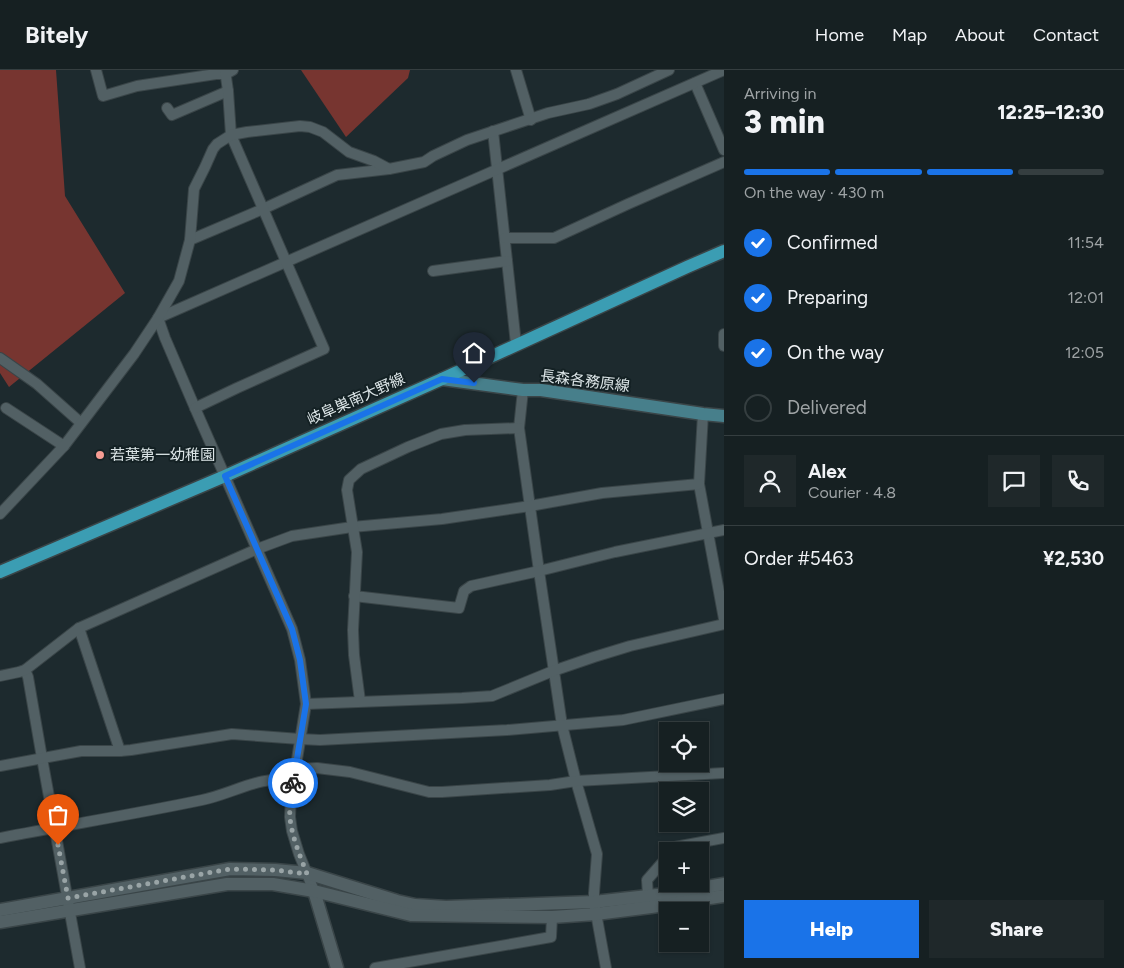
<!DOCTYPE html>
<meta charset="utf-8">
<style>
:root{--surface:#162022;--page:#1f282a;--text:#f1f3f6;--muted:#9ea3a5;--line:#353e40;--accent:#1a73e8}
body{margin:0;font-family:Figtree,"Noto Sans JP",sans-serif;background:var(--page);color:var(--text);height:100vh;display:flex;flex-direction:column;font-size:19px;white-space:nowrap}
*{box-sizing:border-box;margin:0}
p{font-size:16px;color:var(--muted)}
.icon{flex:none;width:28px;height:28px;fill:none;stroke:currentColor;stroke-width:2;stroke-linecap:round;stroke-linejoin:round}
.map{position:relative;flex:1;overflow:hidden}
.drawer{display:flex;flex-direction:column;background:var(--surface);width:400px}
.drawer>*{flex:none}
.fabs{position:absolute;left:659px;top:652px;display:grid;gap:10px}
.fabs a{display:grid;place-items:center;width:50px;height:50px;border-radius:0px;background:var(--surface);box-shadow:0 1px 4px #0004,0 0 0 1px var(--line);font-size:25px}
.pin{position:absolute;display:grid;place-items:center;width:42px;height:42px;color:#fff;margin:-51px -21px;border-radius:50% 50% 50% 0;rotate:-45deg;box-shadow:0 0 5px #0007}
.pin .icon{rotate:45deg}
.courier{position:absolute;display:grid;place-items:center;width:50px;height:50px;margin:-25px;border:4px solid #1a73e8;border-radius:50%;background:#fff;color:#222;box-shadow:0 1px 6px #0007}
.overview em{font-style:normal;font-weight:800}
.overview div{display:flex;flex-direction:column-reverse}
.overview{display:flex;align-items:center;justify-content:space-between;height:85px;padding:0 20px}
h1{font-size:32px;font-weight:800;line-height:38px}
.bar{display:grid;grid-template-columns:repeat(4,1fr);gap:8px 5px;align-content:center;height:60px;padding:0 20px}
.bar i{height:6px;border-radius:4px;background:var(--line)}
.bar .active{background:var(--accent)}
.bar p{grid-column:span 4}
.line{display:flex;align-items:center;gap:12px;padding:0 20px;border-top:1px solid var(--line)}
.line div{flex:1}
.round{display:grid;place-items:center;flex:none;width:52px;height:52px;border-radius:0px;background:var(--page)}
ol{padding:0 20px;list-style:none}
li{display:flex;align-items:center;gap:15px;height:55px}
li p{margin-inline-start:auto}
li .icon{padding:5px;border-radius:50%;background:var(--accent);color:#fff;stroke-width:4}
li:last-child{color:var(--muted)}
li i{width:28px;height:28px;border:2px solid var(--line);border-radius:50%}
.button{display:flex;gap:10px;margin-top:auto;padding:10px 20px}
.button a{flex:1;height:58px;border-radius:0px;background:var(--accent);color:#fff;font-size:20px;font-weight:800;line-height:58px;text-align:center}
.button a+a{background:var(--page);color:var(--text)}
header{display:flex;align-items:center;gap:30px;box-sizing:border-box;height:70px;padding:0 25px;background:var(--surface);border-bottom:1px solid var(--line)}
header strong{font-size:24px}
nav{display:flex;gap:28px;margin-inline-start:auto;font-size:18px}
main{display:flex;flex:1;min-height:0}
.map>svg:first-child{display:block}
.forest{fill:#773530}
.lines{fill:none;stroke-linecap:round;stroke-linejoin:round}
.minor-casing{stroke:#3a4548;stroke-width:12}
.tertiary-casing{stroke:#3a4548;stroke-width:15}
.secondary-casing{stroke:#3a4548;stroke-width:15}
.primary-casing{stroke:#3a4548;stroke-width:15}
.minor{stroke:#526064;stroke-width:10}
.tertiary{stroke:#526064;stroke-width:12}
.secondary{stroke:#477f8b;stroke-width:12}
.primary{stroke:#3b9db3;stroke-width:12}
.done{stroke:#99a4a6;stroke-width:5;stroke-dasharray:0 9}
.route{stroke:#1a73e8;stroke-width:6}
.poi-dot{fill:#f59c93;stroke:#142124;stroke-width:2}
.labels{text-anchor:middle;stroke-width:4;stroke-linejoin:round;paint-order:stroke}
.street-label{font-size:15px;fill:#dce5e7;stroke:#142124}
.poi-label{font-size:15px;fill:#dce5e7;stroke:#142124;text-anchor:start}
</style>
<header>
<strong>Bitely</strong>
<nav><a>Home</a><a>Map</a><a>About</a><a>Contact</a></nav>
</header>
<main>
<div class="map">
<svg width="724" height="898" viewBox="0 0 724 898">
<rect width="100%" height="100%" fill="#1d2a2e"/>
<g class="forest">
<polygon points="0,0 56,0 65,126 125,223 9,317 0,303"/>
<polygon points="301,0 410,0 408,8 346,67"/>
</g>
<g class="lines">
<defs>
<g id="minor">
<polyline points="96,0 103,26 137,16 216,4 226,4 233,0"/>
<polyline points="516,0 531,50"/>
<polyline points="695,13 724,80"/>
<polyline points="167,38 172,45 228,21"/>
<polyline points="493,61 516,274"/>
<polyline points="505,168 554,168 628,134 724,92"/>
<polyline points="190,170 263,139 337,105 389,99 424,92 433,86 467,70 548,43 589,34 617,24 669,0"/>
<polyline points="433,201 507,191"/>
<polyline points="158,248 724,0"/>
<polyline points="158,248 165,268 195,338 292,559 300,590 306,634 291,726 290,747 292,761 299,784 314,821"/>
<polyline points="724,264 724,276"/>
<polyline points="0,288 37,314 81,353"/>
<polyline points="523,320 519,358 539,501 562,655 576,711 597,784 594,823 594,832 606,898"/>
<polyline points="6,338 64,376"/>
<polyline points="195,338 237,318 324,279 231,65 228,21 225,0"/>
<polyline points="703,344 699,414 724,549"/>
<polyline points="0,444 64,376 134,284 158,248 179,211 190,170 194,119 205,97 213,79 217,74 231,65 247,62 300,56 310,57 323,62 349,82 374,91 389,99"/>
<polyline points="354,526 459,538 464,521 471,516 539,501 615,482 724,460"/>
<polyline points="79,558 120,681"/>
<polyline points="25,600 28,607 42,688 80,898"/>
<polyline points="0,606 19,602 25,600 79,558 257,479 292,466 352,457 442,449 530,436 602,423 699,414"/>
<polyline points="360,631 354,585 353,560 357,482 347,420 349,410 361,399 408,377 441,364 465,360 519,358"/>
<polyline points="306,634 462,628 492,626 553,601 594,587 630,576 724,554"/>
<polyline points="0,696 81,681 120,681 131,680 232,664 300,669 320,670 507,660 623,650 724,629"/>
<polyline points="295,699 317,698 350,702 429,722 442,722 550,715 576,711 724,703"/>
<path d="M0,768C67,755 135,744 202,730C232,724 262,704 293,711"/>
<polyline points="671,781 675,777 724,768"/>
<polyline points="648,826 647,810 668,786"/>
<polyline points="375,898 551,867 552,847"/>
</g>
<g id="tertiary">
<polyline points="314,821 337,898"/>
<polyline points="0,840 230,799 275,800 307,803 397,831 415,835 446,837 594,832 666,824 724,814"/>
<polyline points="0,852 227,814 273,814 314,821 411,845 552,847 596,844 651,837 724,826"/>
</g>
<polyline id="secondary" points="442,309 523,320 541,320 703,344 724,346"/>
<polyline id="primary" points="0,502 225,406 442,309 687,197 724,181"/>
</defs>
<use href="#minor" class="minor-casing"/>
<use href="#tertiary" class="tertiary-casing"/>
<use href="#secondary" class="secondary-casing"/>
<use href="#primary" class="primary-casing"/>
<use href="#minor" class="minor"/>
<use href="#tertiary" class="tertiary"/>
<use href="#secondary" class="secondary"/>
<use href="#primary" class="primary"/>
</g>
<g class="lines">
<path class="done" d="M58,775L68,828L230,799L275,800L307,804C300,786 292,767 290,748C289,736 291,724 293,713"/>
<polyline class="route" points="293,713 306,634 300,590 292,559 225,406 442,309 474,313"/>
</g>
<circle class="poi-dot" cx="100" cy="385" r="5"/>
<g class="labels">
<g class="street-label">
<text transform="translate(585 311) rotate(7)" y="5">長森各務原線</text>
<text transform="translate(356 329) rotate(-24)" y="5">岐阜巣南大野線</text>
</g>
<g class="poi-label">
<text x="110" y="390">若葉第一幼稚園</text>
</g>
</g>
</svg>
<div class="fabs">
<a><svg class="icon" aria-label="locate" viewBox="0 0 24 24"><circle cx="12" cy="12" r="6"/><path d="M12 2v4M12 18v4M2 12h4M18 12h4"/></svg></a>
<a><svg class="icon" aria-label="layers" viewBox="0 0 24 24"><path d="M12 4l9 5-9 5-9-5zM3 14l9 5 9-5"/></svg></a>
<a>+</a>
<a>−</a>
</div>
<div class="pin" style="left:58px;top:775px;background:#ea580c"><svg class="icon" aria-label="bag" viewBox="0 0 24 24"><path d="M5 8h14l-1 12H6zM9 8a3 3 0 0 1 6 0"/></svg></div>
<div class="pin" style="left:474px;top:313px;background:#1f2937"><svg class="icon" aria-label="home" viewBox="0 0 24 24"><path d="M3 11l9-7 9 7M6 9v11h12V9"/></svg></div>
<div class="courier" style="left:293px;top:713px"><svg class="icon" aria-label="bike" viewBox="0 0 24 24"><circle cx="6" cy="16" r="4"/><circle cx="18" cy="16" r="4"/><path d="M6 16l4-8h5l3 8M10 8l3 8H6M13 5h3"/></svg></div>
</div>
<section class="drawer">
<div class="overview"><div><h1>3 min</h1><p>Arriving in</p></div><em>12:25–12:30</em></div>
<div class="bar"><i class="active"></i><i class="active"></i><i class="active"></i><i></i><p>On the way · 430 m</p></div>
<ol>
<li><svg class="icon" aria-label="check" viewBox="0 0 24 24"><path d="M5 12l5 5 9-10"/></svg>Confirmed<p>11:54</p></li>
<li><svg class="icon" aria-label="check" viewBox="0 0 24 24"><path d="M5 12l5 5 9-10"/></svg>Preparing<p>12:01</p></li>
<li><svg class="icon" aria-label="check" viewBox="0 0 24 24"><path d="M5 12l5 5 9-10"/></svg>On the way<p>12:05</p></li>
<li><i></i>Delivered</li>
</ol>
<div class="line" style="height:90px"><a class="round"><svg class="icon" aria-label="person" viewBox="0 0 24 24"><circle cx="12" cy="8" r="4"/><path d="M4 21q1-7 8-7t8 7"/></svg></a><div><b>Alex</b><p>Courier · 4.8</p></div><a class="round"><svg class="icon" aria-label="chat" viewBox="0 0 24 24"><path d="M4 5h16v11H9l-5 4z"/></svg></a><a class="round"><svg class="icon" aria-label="phone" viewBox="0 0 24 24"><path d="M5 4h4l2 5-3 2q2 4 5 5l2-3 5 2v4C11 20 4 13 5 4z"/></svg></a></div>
<div class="line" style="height:65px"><div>Order #5463</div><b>¥2,530</b></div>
<div class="button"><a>Help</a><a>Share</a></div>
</section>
</main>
